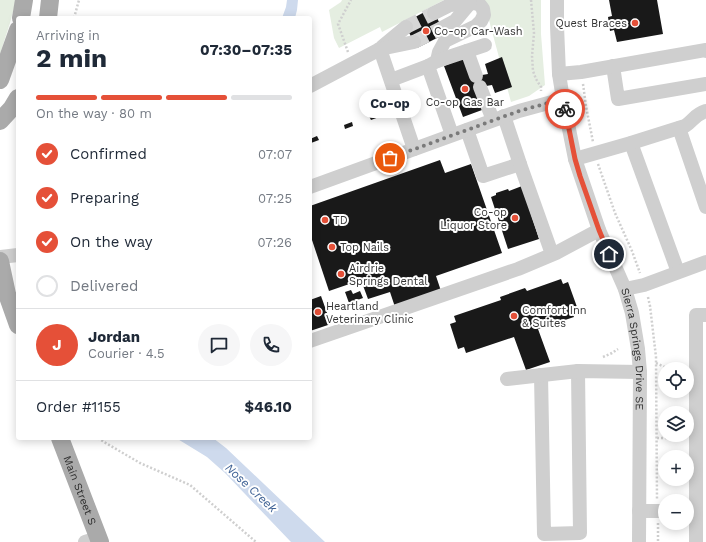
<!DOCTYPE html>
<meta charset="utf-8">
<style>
:root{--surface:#fff;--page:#f6f6f7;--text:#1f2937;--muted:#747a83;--line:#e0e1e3;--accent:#e55038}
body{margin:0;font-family:"Work Sans",sans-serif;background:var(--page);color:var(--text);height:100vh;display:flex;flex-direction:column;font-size:15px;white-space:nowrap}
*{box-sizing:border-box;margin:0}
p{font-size:13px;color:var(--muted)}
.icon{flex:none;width:22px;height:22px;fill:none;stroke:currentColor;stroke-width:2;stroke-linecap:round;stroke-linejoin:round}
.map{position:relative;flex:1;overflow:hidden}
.side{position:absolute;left:16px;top:16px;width:296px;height:424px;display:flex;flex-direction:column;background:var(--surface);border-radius:4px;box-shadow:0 2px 10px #0003}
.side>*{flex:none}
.controls{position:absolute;left:658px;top:362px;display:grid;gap:8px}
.controls a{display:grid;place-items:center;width:36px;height:36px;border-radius:50%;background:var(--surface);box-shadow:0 2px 10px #0003;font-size:20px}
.pin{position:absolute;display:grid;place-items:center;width:34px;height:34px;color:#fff;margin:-17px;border:2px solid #fff;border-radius:50%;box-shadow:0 1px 4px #0007}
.courier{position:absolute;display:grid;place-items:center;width:40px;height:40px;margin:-20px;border:3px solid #e55038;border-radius:50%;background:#fff;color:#222;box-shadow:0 1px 5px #0007}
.bubble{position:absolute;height:28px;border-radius:14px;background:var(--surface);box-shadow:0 2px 10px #0003;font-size:13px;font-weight:700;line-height:28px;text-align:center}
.head em{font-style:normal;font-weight:700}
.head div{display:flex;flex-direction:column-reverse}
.head{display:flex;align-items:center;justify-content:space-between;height:68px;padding:0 20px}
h1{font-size:26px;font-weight:700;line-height:30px}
.bar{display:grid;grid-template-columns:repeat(4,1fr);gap:6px 4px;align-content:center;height:48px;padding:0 20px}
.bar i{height:5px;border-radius:3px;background:var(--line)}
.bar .on{background:var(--accent)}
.bar p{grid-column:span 4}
.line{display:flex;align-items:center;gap:10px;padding:0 20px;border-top:1px solid var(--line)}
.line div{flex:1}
.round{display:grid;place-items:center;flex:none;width:42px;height:42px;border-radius:21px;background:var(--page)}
ol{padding:0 20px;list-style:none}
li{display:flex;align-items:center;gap:12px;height:44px}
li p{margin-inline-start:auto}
li .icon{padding:4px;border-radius:50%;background:var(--accent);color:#fff;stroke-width:4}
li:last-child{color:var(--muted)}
li i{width:22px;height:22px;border:2px solid var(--line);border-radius:50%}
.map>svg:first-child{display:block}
.green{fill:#e5eee1}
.water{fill:#cedaed}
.building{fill:#191919}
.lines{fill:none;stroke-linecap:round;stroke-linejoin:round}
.minor-tunnel{stroke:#d6d6d6;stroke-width:14;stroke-dasharray:14 7;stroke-linecap:butt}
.path{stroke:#cfcfcf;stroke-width:2.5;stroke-dasharray:2 2;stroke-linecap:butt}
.minor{stroke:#cfcfcf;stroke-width:14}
.major{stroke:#aaa;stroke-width:18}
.done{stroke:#7a7a7a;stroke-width:4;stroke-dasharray:0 7.2}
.route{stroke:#e55038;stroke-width:5}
.poi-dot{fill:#e55038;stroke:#fff;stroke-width:1.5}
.labels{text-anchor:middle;stroke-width:4;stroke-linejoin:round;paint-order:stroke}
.poi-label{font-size:11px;fill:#323232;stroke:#fff;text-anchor:start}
.street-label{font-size:11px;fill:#323232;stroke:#fff}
.water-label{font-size:12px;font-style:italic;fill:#3f6295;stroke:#fff}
</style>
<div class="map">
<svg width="706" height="542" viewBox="0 0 706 542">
<rect width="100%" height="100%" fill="#fff"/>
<g class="green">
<polygon points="0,0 16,0 10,23 0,54"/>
<polygon points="342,0 444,0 382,32 380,27 339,48 334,38 329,10 341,2"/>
<polygon points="480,0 541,0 541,34 545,85 529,96 511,102 486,9"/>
</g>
<g class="water">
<polygon points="287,0 298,0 297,10 295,18 282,18 286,7"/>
<polygon points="176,438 213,438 226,448 325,542 291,542 225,473 207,457"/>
</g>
<g class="building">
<polygon points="609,0 657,0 663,34 617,42 614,30 610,31 608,17 612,16"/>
<polygon points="432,8 445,34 417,48 404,23"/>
<polygon points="502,57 512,87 495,93 492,85 480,87 482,110 463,117 444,66 464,58 476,76 488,74 485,64"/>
<polygon points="378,113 379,117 371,120 369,116"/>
<polygon points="352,122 353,126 345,129 344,125"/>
<polygon points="317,136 319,140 311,143 310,139"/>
<polygon points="440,160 445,173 471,164 502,253 436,276 441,291 395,307 390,292 368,299 361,280 329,291 310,234 310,206"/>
<polygon points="522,186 539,239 508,249 491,197 496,195 496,193 508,189 509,191"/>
<polygon points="561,279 563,284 568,282 577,307 571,309 574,317 538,329 550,362 526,370 514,337 466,353 464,347 458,349 450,324 456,322 454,316 501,300 500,297 525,288 527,291"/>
<polygon points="351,290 353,294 360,291 363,298 349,303 345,292"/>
<polygon points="321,296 331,324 310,331 310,300"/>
</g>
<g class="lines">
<g class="minor-tunnel">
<polyline points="406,27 434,13"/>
<polyline points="414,42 442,28"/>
</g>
<g class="path">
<polyline points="531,0 534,33 532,56 533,71 536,79 541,87 541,91"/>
<polyline points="74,18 79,0"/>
<polyline points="348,52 338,24 351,0"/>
<polyline points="583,84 586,106 593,142"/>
<polyline points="598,164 615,213 632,251 640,273"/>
<polyline points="648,297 650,306 656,357 657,500"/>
<polyline points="603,357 612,353 618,349"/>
<polyline points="656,363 669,369"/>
<polyline points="98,438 104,442 140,463 190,485 256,542"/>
<polyline points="657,438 684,438"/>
<polyline points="658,523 658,542"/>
</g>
<g class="minor">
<path id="s1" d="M557,0V26L559,74L563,99L575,159L599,230L625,289L632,313L638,349L640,372L639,542"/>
<polyline points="434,13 450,5 475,3 480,5 483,9 484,15 481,21 476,26 445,41 439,52 437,61"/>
<polyline points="442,28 455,21 470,3"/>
<polyline points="382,47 406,27"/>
<polyline points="380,49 414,42"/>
<polyline points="467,51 485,45"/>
<polyline points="613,66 618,99 706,84"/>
<polyline points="559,74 581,72 706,50 706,51"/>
<polyline points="391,80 428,66"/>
<polyline points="310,86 380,49 414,149"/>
<polyline points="480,87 493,120"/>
<polyline points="679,128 706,207"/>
<polyline points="467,130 483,176 520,164 504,116"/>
<polyline points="452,135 428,66 437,61 467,51 476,76"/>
<polyline points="631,143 678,272"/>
<path d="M575,159L631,143L685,126C694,120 694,115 706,111"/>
<polyline points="520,164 552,254"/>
<polyline points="310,187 519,111 563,99"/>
<polyline points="0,257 18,255"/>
<polyline points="625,289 644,285 706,262"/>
<polyline points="310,341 518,269 556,253 599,230"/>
<polyline points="541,375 544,534 580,533 578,371"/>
<polyline points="507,379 578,371 640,372"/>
<polyline points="639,511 665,511"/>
<polyline points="85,542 98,538"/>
<polyline points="696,542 696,315 706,315"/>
</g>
<g class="major">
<polyline points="21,18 24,0"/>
<polyline points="48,18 50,0"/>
<polyline points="0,80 18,30"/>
<polyline points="0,121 12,108 18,98"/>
<polyline points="0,261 7,294 18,325"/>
<path id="s2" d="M60,438L100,542"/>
</g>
</g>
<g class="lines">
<polyline class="done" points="390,158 519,111 563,99 565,109"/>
<polyline class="route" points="565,109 575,159 580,176 599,230 609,254"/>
</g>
<g class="poi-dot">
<circle cx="635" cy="23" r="4"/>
<circle cx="426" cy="31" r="4"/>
<circle cx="465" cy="89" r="4"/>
<circle cx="515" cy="218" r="4"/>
<circle cx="325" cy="220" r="4"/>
<circle cx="332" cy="247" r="4"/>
<circle cx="341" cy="274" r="4"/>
<circle cx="318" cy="312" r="4"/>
<circle cx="514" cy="316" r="4"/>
</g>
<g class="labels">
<g class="poi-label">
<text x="627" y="27" text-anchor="end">Quest Braces</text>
<text x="434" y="35">Co-op Car-Wash</text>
<text x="465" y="106" text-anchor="middle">Co-op Gas Bar</text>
<text x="507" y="216" text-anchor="end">Co-op<tspan x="507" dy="13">Liquor Store</tspan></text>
<text x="333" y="224">TD</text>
<text x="340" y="251">Top Nails</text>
<text x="349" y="272">Airdrie<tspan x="349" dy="13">Springs Dental</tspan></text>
<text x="326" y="310">Heartland<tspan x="326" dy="13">Veterinary Clinic</tspan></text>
<text x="522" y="314">Comfort Inn<tspan x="522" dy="13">&amp; Suites</tspan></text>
</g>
<g class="street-label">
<text dy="4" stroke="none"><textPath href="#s1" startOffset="361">Sierra Springs Drive SE</textPath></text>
<text dy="4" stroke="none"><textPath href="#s2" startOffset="56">Main Street S</textPath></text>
</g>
<g class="water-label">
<text transform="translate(251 488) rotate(43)" y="4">Nose Creek</text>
</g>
</g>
</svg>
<div class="controls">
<a><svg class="icon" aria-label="locate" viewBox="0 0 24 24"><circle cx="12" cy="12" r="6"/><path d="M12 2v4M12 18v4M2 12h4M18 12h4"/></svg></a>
<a><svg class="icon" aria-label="layers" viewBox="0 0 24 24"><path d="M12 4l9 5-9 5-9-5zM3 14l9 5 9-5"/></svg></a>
<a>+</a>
<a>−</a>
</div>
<div class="pin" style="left:390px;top:158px;background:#ea580c"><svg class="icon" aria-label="bag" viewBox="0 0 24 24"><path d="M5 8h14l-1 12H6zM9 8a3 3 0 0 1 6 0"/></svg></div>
<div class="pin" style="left:609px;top:254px;background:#1f2937"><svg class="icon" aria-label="home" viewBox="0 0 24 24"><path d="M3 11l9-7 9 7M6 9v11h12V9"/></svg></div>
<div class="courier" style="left:565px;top:109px"><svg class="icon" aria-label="bike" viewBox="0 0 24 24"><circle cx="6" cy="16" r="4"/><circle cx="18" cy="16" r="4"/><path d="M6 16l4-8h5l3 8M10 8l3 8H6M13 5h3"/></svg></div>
<div class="bubble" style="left:359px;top:90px;width:62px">Co-op</div>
<section class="side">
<div class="head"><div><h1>2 min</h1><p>Arriving in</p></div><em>07:30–07:35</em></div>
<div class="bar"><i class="on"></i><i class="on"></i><i class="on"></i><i></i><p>On the way · 80 m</p></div>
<ol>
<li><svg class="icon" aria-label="check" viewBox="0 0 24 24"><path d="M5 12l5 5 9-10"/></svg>Confirmed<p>07:07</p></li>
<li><svg class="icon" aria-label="check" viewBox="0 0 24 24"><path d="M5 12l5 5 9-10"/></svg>Preparing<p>07:25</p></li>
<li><svg class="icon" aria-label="check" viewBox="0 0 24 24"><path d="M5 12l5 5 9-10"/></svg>On the way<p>07:26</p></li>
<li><i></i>Delivered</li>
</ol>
<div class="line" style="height:72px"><b class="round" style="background:var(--accent);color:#fff">J</b><div><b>Jordan</b><p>Courier · 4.5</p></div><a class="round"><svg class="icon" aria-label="chat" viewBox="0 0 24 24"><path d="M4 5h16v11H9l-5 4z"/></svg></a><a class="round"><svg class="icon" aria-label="phone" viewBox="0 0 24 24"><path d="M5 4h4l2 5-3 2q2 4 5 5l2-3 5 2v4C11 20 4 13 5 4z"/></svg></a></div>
<div class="line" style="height:52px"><div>Order #1155</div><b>$46.10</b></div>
</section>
</div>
